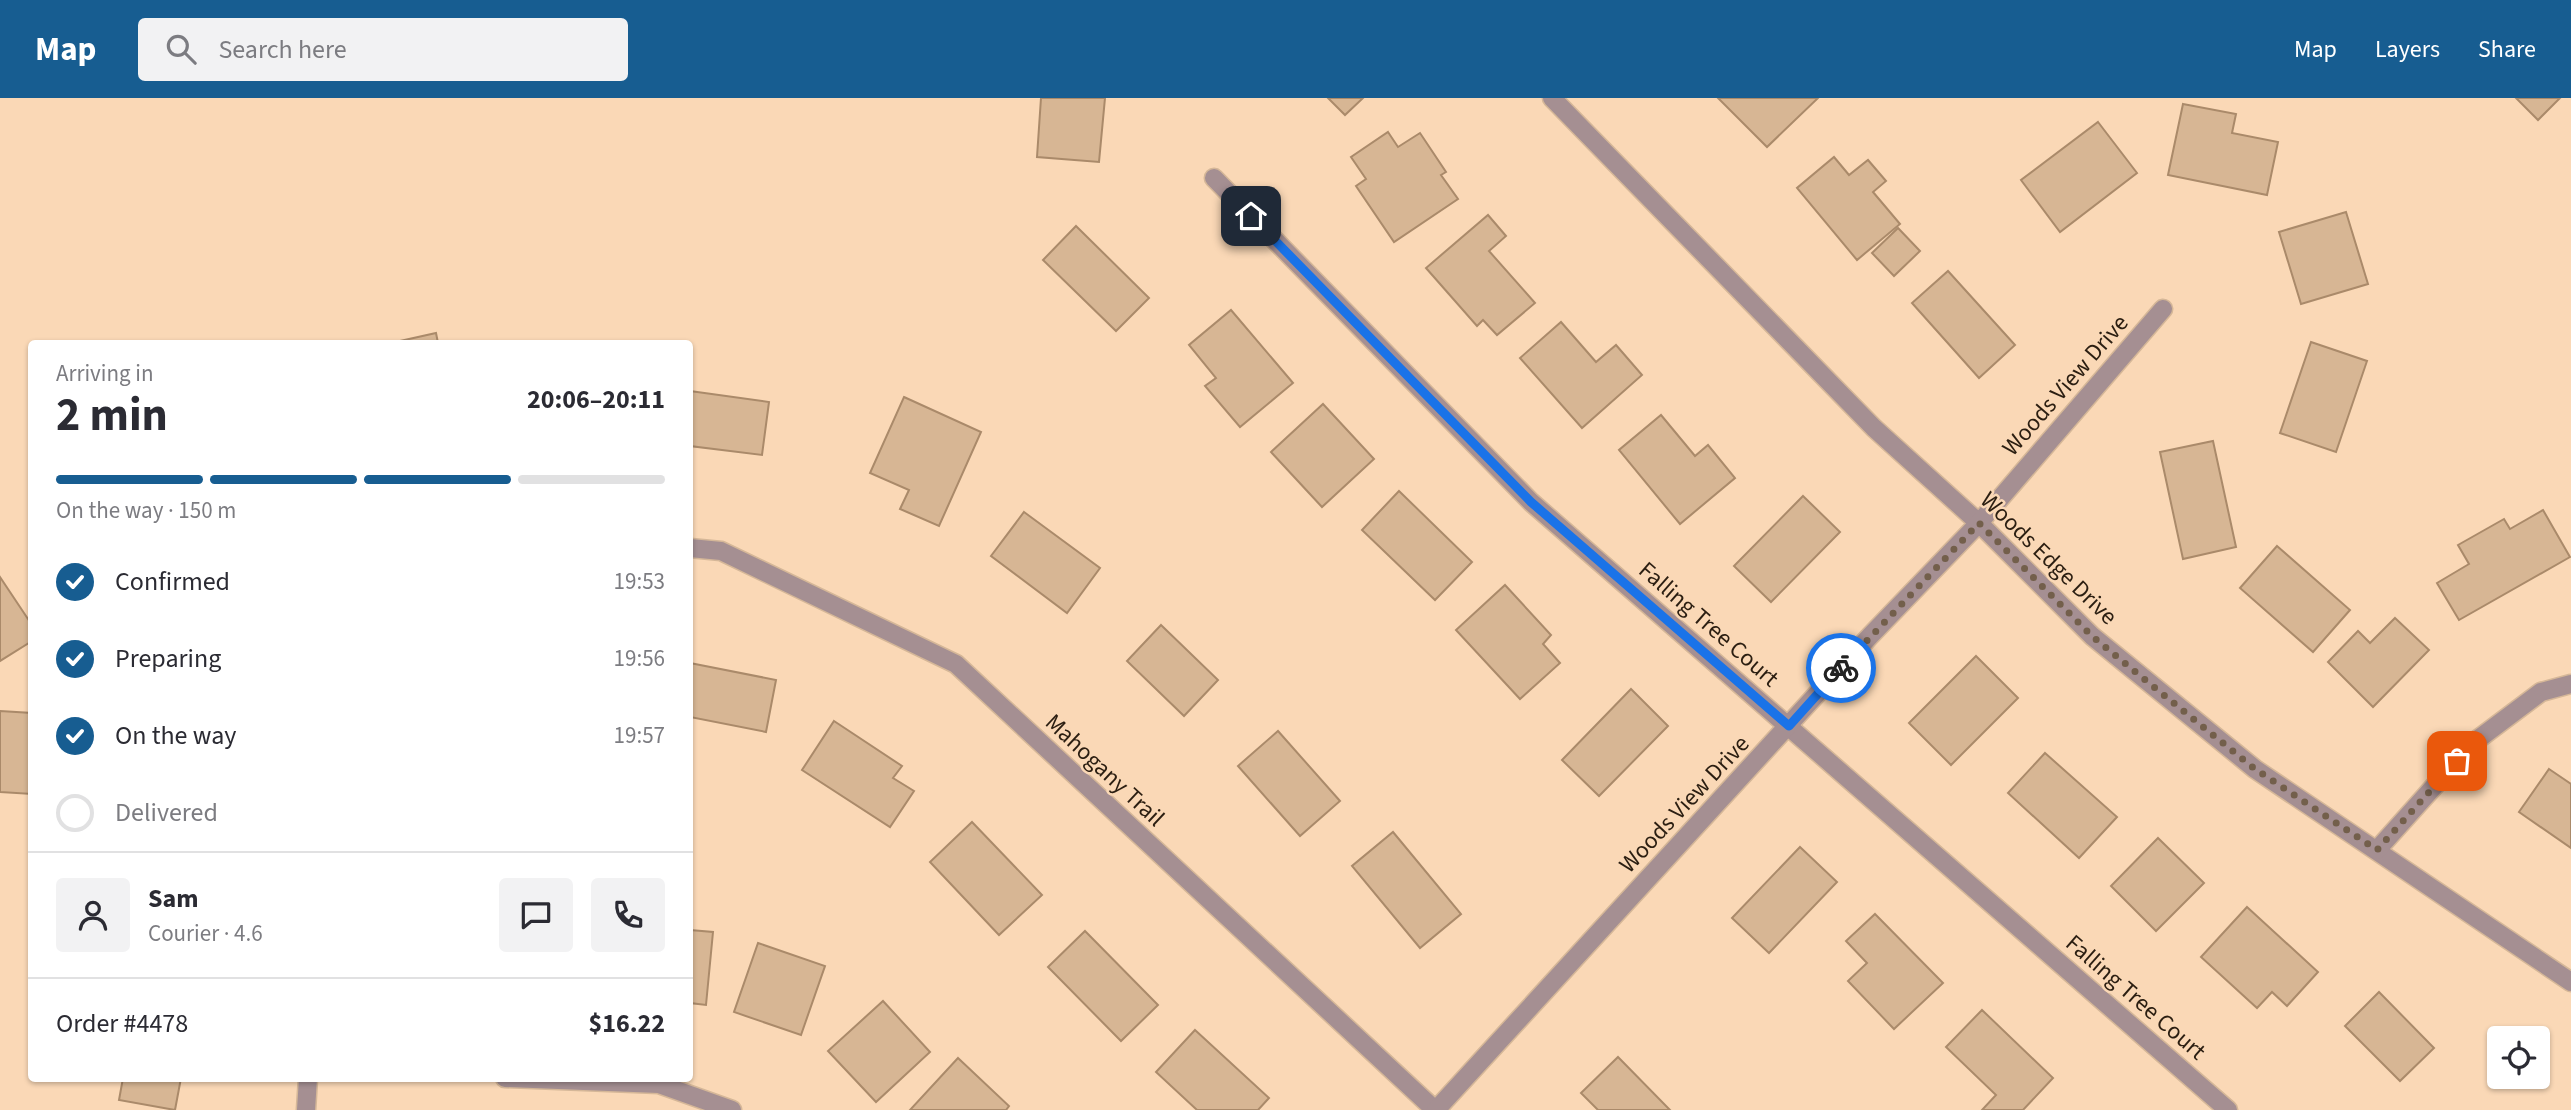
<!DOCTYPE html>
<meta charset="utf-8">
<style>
:root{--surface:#fff;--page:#f2f2f3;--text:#2b2b33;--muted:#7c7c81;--line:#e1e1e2;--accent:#175d91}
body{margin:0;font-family:"Source Sans 3",sans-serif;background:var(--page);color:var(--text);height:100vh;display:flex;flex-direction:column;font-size:26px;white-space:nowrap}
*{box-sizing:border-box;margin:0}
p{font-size:23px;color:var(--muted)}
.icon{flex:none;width:38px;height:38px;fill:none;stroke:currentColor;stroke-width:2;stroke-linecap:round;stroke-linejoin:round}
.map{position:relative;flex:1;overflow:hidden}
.details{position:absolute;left:28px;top:242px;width:665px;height:742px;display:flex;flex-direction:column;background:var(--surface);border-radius:7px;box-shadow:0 2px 5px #0004}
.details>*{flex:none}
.tools{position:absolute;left:2487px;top:928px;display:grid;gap:14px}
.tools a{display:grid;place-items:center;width:63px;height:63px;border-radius:7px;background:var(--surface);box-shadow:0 2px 5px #0004;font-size:35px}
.pin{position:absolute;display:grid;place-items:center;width:60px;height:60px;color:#fff;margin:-30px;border-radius:14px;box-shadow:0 4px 10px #0006}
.courier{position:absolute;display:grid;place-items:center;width:70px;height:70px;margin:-35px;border:5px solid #1a73e8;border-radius:50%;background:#fff;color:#222;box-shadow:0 2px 9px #0007}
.overview em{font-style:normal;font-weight:700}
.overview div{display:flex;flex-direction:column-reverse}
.overview{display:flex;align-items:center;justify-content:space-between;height:119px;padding:0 28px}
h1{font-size:46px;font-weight:700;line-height:52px}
.bar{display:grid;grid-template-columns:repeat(4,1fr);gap:10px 7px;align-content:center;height:84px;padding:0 28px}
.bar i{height:9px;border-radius:5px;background:var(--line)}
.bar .selected{background:var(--accent)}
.bar p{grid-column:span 4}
.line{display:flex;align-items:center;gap:18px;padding:0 28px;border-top:2px solid var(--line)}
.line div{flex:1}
.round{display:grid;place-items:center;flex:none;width:74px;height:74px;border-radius:7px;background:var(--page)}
ol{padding:0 28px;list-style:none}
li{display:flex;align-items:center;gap:21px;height:77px}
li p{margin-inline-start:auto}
li .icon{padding:7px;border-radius:50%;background:var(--accent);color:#fff;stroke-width:4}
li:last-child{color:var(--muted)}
li i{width:38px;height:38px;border:4px solid var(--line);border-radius:50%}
header{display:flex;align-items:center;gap:42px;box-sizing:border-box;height:98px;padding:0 35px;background:var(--accent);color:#fff}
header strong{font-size:33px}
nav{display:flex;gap:38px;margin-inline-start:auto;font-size:24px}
.search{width:490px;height:63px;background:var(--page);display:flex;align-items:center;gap:18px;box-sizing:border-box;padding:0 24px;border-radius:7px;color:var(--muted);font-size:26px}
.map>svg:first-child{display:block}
.building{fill:#d7b694;stroke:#aa8a6a;stroke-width:2}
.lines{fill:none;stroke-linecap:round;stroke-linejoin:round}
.street-casing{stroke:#d5b798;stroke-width:21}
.street{stroke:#a58f92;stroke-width:18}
.done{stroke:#735f4b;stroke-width:7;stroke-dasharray:0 12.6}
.route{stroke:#1a73e8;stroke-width:9}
.labels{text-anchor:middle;stroke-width:5;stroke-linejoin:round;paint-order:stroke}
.street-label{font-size:24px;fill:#2b1e11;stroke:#fad8b6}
</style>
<header>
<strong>Map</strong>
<div class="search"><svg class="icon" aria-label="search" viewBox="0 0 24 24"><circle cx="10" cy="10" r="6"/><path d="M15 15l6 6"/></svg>Search here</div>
<nav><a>Map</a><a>Layers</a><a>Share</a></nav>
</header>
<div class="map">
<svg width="2571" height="1012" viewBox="0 0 2571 1012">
<rect width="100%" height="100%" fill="#fad8b6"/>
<g class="building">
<polygon points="1041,0 1105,0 1099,64 1037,59"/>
<polygon points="1328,0 1363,0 1345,17"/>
<polygon points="1718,0 1818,0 1767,49"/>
<polygon points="2516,0 2560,0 2538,22"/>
<polygon points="2183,6 2236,16 2232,35 2278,44 2267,97 2168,77"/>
<polygon points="2098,24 2137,75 2060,134 2021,82"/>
<polygon points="1388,34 1398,49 1420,35 1446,74 1441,77 1458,101 1394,144 1356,88 1366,81 1351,59"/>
<polygon points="1834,59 1849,77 1868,62 1886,83 1873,94 1900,126 1857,162 1797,90"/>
<polygon points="2346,114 2368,186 2301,206 2279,134"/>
<polygon points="1488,117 1506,138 1489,153 1535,205 1497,237 1483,222 1477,228 1426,170"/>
<polygon points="1076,128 1149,200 1116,233 1043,162"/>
<polygon points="1898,130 1920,153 1894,178 1872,155"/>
<polygon points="1948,173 2015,247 1979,280 1912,205"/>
<polygon points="1231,212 1293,285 1240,329 1205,288 1216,280 1189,247"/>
<polygon points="1561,224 1596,264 1616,247 1642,277 1582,330 1520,260"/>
<polygon points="436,235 438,245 391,245"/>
<polygon points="2311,244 2367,263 2336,354 2280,335"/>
<polygon points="690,293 769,304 762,357 690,348"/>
<polygon points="904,299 981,334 939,428 900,411 909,392 870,375"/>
<polygon points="1323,306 1374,361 1322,409 1271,354"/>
<polygon points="1661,317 1695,358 1708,347 1735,380 1680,426 1619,352"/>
<polygon points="2213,343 2236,449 2183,461 2160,354"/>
<polygon points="1399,393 1472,464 1435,502 1362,432"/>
<polygon points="1803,398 1840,434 1771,504 1734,468"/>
<polygon points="2543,412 2570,459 2459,522 2437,485 2469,466 2458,447 2504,421 2510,431"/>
<polygon points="1024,414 1100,470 1067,515 991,458"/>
<polygon points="2277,448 2350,512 2313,554 2240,490"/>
<polygon points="0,479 32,527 32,543 0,563"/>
<polygon points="1505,487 1551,537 1543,546 1560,565 1520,601 1456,532"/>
<polygon points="2395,520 2429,552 2373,609 2328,564 2358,533 2370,545"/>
<polygon points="1161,527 1218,582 1184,618 1127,563"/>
<polygon points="1976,558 2018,600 1951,667 1909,625"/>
<polygon points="690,565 776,582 766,634 690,619"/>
<polygon points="1631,591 1668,628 1599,698 1562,662"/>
<polygon points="0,613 32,615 32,696 0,694"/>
<polygon points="834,623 902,668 893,680 914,693 890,729 802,672"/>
<polygon points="1278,633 1340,703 1300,738 1238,668"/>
<polygon points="2045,655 2117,719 2079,760 2008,695"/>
<polygon points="2549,671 2571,686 2571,750 2519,714"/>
<polygon points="972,724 1042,797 999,837 930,764"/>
<polygon points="1393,734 1461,816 1420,850 1352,768"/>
<polygon points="2158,740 2204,785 2156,833 2111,788"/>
<polygon points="1800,749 1837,784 1769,855 1732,820"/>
<polygon points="2247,809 2318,874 2287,908 2272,894 2257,910 2201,859"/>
<polygon points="1875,816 1943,885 1894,931 1848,883 1867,865 1846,843"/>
<polygon points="690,832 713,834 706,907 690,905"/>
<polygon points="1085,833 1158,907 1121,943 1048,869"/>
<polygon points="758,845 825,868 801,937 734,914"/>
<polygon points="2379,894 2434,950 2400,983 2345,928"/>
<polygon points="883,903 930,954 876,1004 828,953"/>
<polygon points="1982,912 2053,980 2023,1012 1982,1012 1996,997 1946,949"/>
<polygon points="1195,932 1269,1000 1258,1012 1197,1012 1156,974"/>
<polygon points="1618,959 1670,1012 1598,1012 1581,995"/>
<polygon points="958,960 1009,1008 1006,1012 910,1012"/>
<polygon points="123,980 181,980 175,1012 119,1002"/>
</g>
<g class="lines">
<defs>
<g id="street">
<polyline points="1552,0 1874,330 1979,425 2092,538 2255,671 2571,884"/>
<polyline points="1214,80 1531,404 2228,1012"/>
<polyline points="690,450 721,453 956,566 1435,1012"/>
<polyline points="2377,752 2473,645 2541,594 2571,586"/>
<polyline points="505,980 659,986 732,1012"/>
<polyline points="306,1012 308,980"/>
<polyline points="1436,1012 1870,538 1979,425 2163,211"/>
</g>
</defs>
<use href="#street" class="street-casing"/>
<use href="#street" class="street"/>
</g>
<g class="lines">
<polyline class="done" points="1841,570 1979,425 2092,538 2133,572 2255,671 2377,752 2457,663"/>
<polyline class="route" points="1251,118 1531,404 1789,628 1841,570"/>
</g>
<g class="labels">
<g class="street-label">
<text transform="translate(2065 287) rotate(-49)" y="8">Woods View Drive</text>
<text transform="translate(2049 460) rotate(44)" y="8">Woods Edge Drive</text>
<text transform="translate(1709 526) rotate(41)" y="8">Falling Tree Court</text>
<text transform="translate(1105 672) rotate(43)" y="8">Mahogany Trail</text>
<text transform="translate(1684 706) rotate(-47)" y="8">Woods View Drive</text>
<text transform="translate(2136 899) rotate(41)" y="8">Falling Tree Court</text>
</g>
</g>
</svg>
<div class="tools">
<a><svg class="icon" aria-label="locate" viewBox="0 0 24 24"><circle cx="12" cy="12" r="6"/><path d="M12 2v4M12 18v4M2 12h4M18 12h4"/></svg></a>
</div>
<div class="pin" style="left:2457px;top:663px;background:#ea580c"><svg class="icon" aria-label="bag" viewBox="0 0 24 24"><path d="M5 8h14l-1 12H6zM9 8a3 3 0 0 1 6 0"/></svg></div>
<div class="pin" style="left:1251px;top:118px;background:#1f2937"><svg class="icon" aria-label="home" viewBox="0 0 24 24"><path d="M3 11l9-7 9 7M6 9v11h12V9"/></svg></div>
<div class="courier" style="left:1841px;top:570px"><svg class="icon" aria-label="bike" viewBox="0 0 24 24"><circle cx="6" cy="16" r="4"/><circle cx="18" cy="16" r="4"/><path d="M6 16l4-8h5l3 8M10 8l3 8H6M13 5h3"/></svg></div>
<section class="details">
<div class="overview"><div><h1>2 min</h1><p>Arriving in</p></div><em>20:06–20:11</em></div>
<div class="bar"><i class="selected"></i><i class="selected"></i><i class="selected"></i><i></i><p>On the way · 150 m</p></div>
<ol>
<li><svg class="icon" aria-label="check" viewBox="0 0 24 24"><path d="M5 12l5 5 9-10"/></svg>Confirmed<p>19:53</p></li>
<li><svg class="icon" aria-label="check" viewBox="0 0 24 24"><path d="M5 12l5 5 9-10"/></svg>Preparing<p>19:56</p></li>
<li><svg class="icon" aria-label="check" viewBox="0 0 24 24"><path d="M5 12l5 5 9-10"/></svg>On the way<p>19:57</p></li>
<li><i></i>Delivered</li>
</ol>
<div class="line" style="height:126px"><a class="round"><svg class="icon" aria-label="person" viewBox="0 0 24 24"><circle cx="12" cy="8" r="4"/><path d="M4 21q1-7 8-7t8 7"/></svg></a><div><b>Sam</b><p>Courier · 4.6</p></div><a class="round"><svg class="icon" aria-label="chat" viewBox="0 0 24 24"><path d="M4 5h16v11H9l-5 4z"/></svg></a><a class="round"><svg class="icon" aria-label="phone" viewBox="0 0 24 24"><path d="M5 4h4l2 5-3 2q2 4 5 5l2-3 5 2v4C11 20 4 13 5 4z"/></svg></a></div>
<div class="line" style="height:91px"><div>Order #4478</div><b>$16.22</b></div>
</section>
</div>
